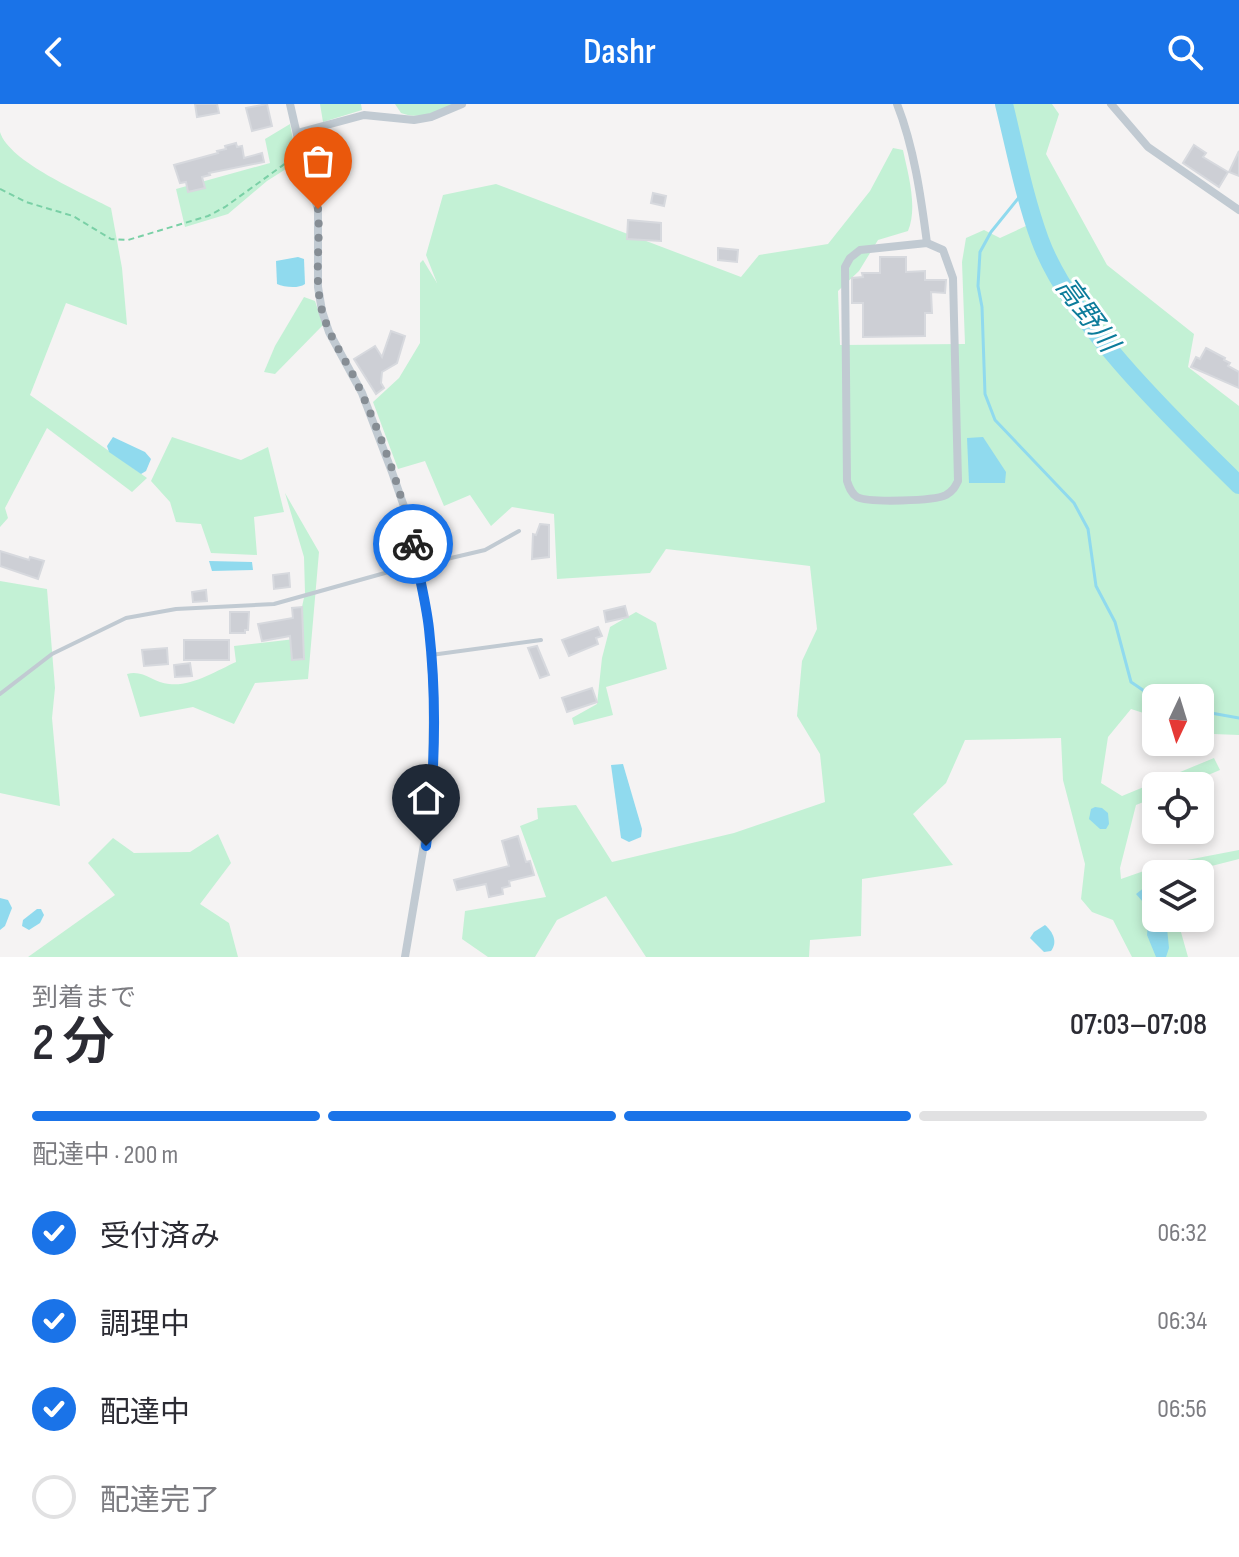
<!DOCTYPE html>
<html lang="ja">
<meta charset="utf-8">
<style>
:root{--surface:#fff;--page:#f7f7f7;--text:#2b2b33;--muted:#7c7c81;--line:#e1e1e2;--accent:#1a73e8}
body{margin:0;font-family:"Sofia Sans Condensed","Noto Sans JP",sans-serif;background:var(--page);color:var(--text);height:100vh;display:flex;flex-direction:column;font-size:30px;white-space:nowrap}
*{box-sizing:border-box;margin:0}
p{font-size:26px;color:var(--muted)}
.icon{flex:none;width:44px;height:44px;fill:none;stroke:currentColor;stroke-width:2;stroke-linecap:round;stroke-linejoin:round}
.map{position:relative;height:853px;overflow:hidden}
.side{display:flex;flex-direction:column;background:var(--surface);flex:1}
.side>*{flex:none}
.needle{width:52px;rotate:184deg}
.fabs{position:absolute;left:1142px;top:580px;display:grid;gap:16px}
.fabs a{display:grid;place-items:center;width:72px;height:72px;border-radius:12px;background:var(--surface);box-shadow:0 4px 12px #0003;font-size:40px}
.pin{position:absolute;display:grid;place-items:center;width:68px;height:68px;color:#fff;margin:-82px -34px;border-radius:50% 50% 50% 0;rotate:-45deg;box-shadow:0 0 8px #0007}
.pin .icon{rotate:45deg}
.courier{position:absolute;display:grid;place-items:center;width:80px;height:80px;margin:-40px;border:6px solid #1a73e8;border-radius:50%;background:#fff;color:#222;box-shadow:0 2px 10px #0007}
.head em{font-style:normal;font-weight:600}
.head div{display:flex;flex-direction:column-reverse}
.head{display:flex;align-items:center;justify-content:space-between;height:136px;padding:0 32px}
h1{font-size:52px;font-weight:600;line-height:60px}
.bar{display:grid;grid-template-columns:repeat(4,1fr);gap:12px 8px;align-content:center;height:96px;padding:0 32px}
.bar i{height:10px;border-radius:6px;background:var(--line)}
.bar .current{background:var(--accent)}
.bar p{grid-column:span 4}
ol{padding:0 32px;list-style:none}
li{display:flex;align-items:center;gap:24px;height:88px}
li p{margin-inline-start:auto}
li .icon{padding:8px;border-radius:50%;background:var(--accent);color:#fff;stroke-width:4}
li:last-child{color:var(--muted)}
li i{width:44px;height:44px;border:4px solid var(--line);border-radius:50%}
header{display:flex;justify-content:space-between;align-items:center;height:104px;padding:0 32px;background:var(--accent);color:#fff;font-size:36px;font-weight:600}
.map>svg:first-child{display:block}
.green{fill:#c3f1d5}
.water{fill:#90daee}
.lines{fill:none;stroke-linecap:round;stroke-linejoin:round}
.stream{stroke:#90daee;stroke-width:3}
.river{stroke:#90daee;stroke-width:18}
.building{fill:#cdcfd5;stroke:#d7d9de;stroke-width:2}
.path{stroke:#7ad0a6;stroke-width:2;stroke-dasharray:6 4;stroke-linecap:butt}
.lane{stroke:#c1cad2;stroke-width:4}
.street{stroke:#c1cad2;stroke-width:8}
.done{stroke:#868d94;stroke-width:8;stroke-dasharray:0 14.4}
.route{stroke:#1a73e8;stroke-width:10}
.labels{text-anchor:middle;stroke-width:6;stroke-linejoin:round;paint-order:stroke}
.water-label{font-size:28px;font-style:italic;fill:#0c7c9b;stroke:#fff}
</style>
<header><svg class="icon" aria-label="back" viewBox="0 0 24 24"><path d="M15 5l-7 7 7 7"/></svg>Dashr<svg class="icon" aria-label="search" viewBox="0 0 24 24"><circle cx="10" cy="10" r="6"/><path d="M15 15l6 6"/></svg></header>
<div class="map">
<svg width="1239" height="853" viewBox="0 0 1239 853">
<rect width="100%" height="100%" fill="#f5f3f3"/>
<g class="green">
<polygon points="320,0 361,0 362,6 323,18"/>
<path d="M395,0H453C435,9 420,16 401,9Z"/>
<path d="M1010,0H1052L1059,10L1046,50L1107,161L1194,230L1188,263L1239,302V631L1213,630L1200,626V594H1156V613L1131,605L1108,633L1101,679L1122,692L1214,654L1220,666L1182,682H1156V693L1136,701L1120,764L1121,775L1161,761L1239,746V755L1180,770H1156V814H1177L1188,853H1132L1113,816L1092,808L1081,795L1085,760L1063,676L1061,634L965,636L946,679L913,710L953,761L862,775L861,832L810,836L809,853H646L606,792L557,816L535,853H488L462,835L465,807L546,793L520,722L538,715L537,704L576,701L612,758L734,729L825,698L820,650L797,612L802,557L817,525L810,462L666,445L650,469L557,475L554,410L512,403L491,422L470,391L444,402L425,357L398,365L373,298L399,274L420,239V159L423,156L437,179L426,151L443,91L496,80L741,173L759,151L828,140L870,87L893,44L903,46C908,70 918,103 908,127L878,136L859,167L838,187L840,241L965,240L962,158L966,134L984,126L1000,134L1041,115Z"/>
<polygon points="290,20 297,58 267,77 228,110 185,123 176,85 270,59 265,35"/>
<path d="M0,28C9,58 83,89 111,104L122,164L127,221L66,199L30,291L147,374L132,388L47,324L5,404L8,414L0,423Z"/>
<polygon points="304,193 315,197 323,221 275,270 264,268 275,242"/>
<polygon points="172,333 241,356 268,343 284,408 254,413 257,451 211,449 201,420 176,418 170,398 151,377"/>
<path d="M285,389L319,448L308,575L255,579L234,620L193,603L140,613L127,570C143,565 154,579 169,580C191,583 216,567 236,558L234,542L295,535L305,489L304,453Z"/>
<polygon points="0,477 47,485 55,584 52,614 60,702 0,689"/>
<polygon points="636,508 656,519 667,565 606,583 613,611 574,621 572,614 597,600 602,554 610,523"/>
<polygon points="218,730 231,759 200,800 229,819 238,853 28,853 115,791 88,759 113,734 134,749 190,748"/>
</g>
<g class="water">
<path d="M298,153L304,155L305,180C298,185 284,183 277,180L276,157Z"/>
<polygon points="113,333 145,348 151,355 146,367 141,370 109,348 107,342"/>
<polygon points="983,333 1006,368 1005,379 969,379 967,334"/>
<polygon points="209,457 252,458 253,466 212,467"/>
<polygon points="623,660 642,725 641,733 629,738 621,734 611,661"/>
<polygon points="1095,703 1102,704 1108,709 1109,720 1106,725 1100,725 1089,715 1091,705"/>
<polygon points="1145,783 1156,794 1156,814 1166,814 1169,844 1166,853 1156,853 1147,831 1149,805 1136,790"/>
<polygon points="0,794 8,796 12,804 5,822 0,826"/>
<polygon points="37,805 41,805 44,811 40,819 29,826 22,822 23,816"/>
<path d="M1045,821C1053,828 1058,838 1051,847L1044,848L1030,834L1034,828Z"/>
</g>
<g class="lines">
<g class="stream">
<polyline points="1025,86 991,128 980,148 978,182 982,203 985,290 995,316 1074,399 1088,425 1096,482 1115,518 1131,578 1156,595"/>
<polyline points="1200,607 1239,614"/>
</g>
<path class="river" d="M1004,0C1015,45 1024,92 1040,136C1070,218 1176,319 1239,381"/>
</g>
<g class="building">
<polygon points="195,0 217,0 219,9 197,13"/>
<polygon points="267,0 272,22 252,27 246,4"/>
<polygon points="236,39 237,43 242,42 244,54 262,49 264,58 209,69 210,71 202,73 205,84 188,88 186,78 180,79 174,61 218,49 217,47 226,45 225,42"/>
<polygon points="1194,41 1206,49 1203,53 1228,68 1219,83 1183,59"/>
<polygon points="1239,47 1239,72 1229,68"/>
<polygon points="653,89 666,92 664,102 651,99"/>
<polygon points="628,116 661,119 661,137 627,135"/>
<polygon points="718,144 738,146 737,158 718,156"/>
<polygon points="880,153 906,153 906,168 925,167 925,176 946,176 945,189 931,188 932,209 925,209 925,232 863,233 863,199 852,199 852,174 863,173 862,169 880,169"/>
<polygon points="391,227 405,232 397,259 382,268 381,279 384,284 376,290 354,255 375,242 382,253"/>
<polygon points="1206,244 1225,254 1224,256 1230,259 1228,262 1239,268 1239,284 1191,263 1196,253 1200,255"/>
<polygon points="540,420 549,421 549,453 532,455 533,430 536,431"/>
<polygon points="0,447 29,456 30,453 44,457 38,475 0,462"/>
<polygon points="289,469 290,483 274,485 273,471"/>
<polygon points="206,486 207,497 193,498 192,488"/>
<polygon points="625,502 628,513 606,518 604,507"/>
<polygon points="302,503 304,555 292,556 290,532 262,537 258,520 293,514 292,504"/>
<polygon points="230,508 249,508 248,526 245,526 245,529 230,529"/>
<polygon points="598,523 602,532 596,534 598,540 569,552 562,536"/>
<rect x="184" y="536" width="45" height="20"/>
<polygon points="537,542 549,571 540,574 528,544"/>
<polygon points="167,544 168,560 144,562 142,546"/>
<polygon points="190,559 192,572 175,573 174,561"/>
<polygon points="592,584 597,598 567,608 562,594"/>
<polygon points="518,732 526,758 530,757 534,771 509,777 510,782 502,784 503,790 489,793 486,780 457,786 454,776 509,762 502,737"/>
</g>
<g class="lines">
<polyline class="path" points="0,85 26,98 73,112 111,135 128,136 208,112 225,103 293,54"/>
<g class="lane">
<polyline points="417,462 485,446 519,427"/>
<polyline points="431,551 541,536"/>
<polyline points="0,590 52,550 126,514 176,505 274,500 417,460"/>
</g>
<g class="street">
<polyline points="290,0 304,61 318,105 318,183 322,207 329,228 362,289 392,368 407,411 429,523 433,585 432,693 405,853"/>
<path d="M897,0C914,43 921,93 927,139"/>
<polyline points="1111,0 1148,43 1239,106"/>
<polyline points="297,29 364,11 414,16 431,13 462,0"/>
<path d="M927,139L943,146L953,174L958,377C955,383 953,387 946,391C934,397 869,399 857,393C851,389 849,383 847,377L845,163L850,154L860,146Z"/>
</g>
</g>
<g class="lines">
<path class="done" d="M318,105C321,140 313,177 323,210C331,238 350,261 361,288C383,336 402,388 413,440"/>
<path class="route" d="M413,440C418,468 426,497 429,525C437,597 435,671 426,742"/>
</g>
<g class="labels">
<g class="water-label">
<text transform="translate(1088 210) rotate(54)" y="10">高野川</text>
</g>
</g>
</svg>
<div class="fabs">
<a><svg class="needle" viewBox="-14 -14 28 28"><path d="M0-13l5 13h-10z" fill="#e53935"/><path d="M0 13l5-13h-10z" fill="#7c7c81"/></svg></a>
<a><svg class="icon" aria-label="locate" viewBox="0 0 24 24"><circle cx="12" cy="12" r="6"/><path d="M12 2v4M12 18v4M2 12h4M18 12h4"/></svg></a>
<a><svg class="icon" aria-label="layers" viewBox="0 0 24 24"><path d="M12 4l9 5-9 5-9-5zM3 14l9 5 9-5"/></svg></a>
</div>
<div class="pin" style="left:318px;top:105px;background:#ea580c"><svg class="icon" aria-label="bag" viewBox="0 0 24 24"><path d="M5 8h14l-1 12H6zM9 8a3 3 0 0 1 6 0"/></svg></div>
<div class="pin" style="left:426px;top:742px;background:#1f2937"><svg class="icon" aria-label="home" viewBox="0 0 24 24"><path d="M3 11l9-7 9 7M6 9v11h12V9"/></svg></div>
<div class="courier" style="left:413px;top:440px"><svg class="icon" aria-label="bike" viewBox="0 0 24 24"><circle cx="6" cy="16" r="4"/><circle cx="18" cy="16" r="4"/><path d="M6 16l4-8h5l3 8M10 8l3 8H6M13 5h3"/></svg></div>
</div>
<section class="side">
<div class="head"><div><h1>2 分</h1><p>到着まで</p></div><em>07:03–07:08</em></div>
<div class="bar"><i class="current"></i><i class="current"></i><i class="current"></i><i></i><p>配達中 · 200 m</p></div>
<ol>
<li><svg class="icon" aria-label="check" viewBox="0 0 24 24"><path d="M5 12l5 5 9-10"/></svg>受付済み<p>06:32</p></li>
<li><svg class="icon" aria-label="check" viewBox="0 0 24 24"><path d="M5 12l5 5 9-10"/></svg>調理中<p>06:34</p></li>
<li><svg class="icon" aria-label="check" viewBox="0 0 24 24"><path d="M5 12l5 5 9-10"/></svg>配達中<p>06:56</p></li>
<li><i></i>配達完了</li>
</ol>
</section>
